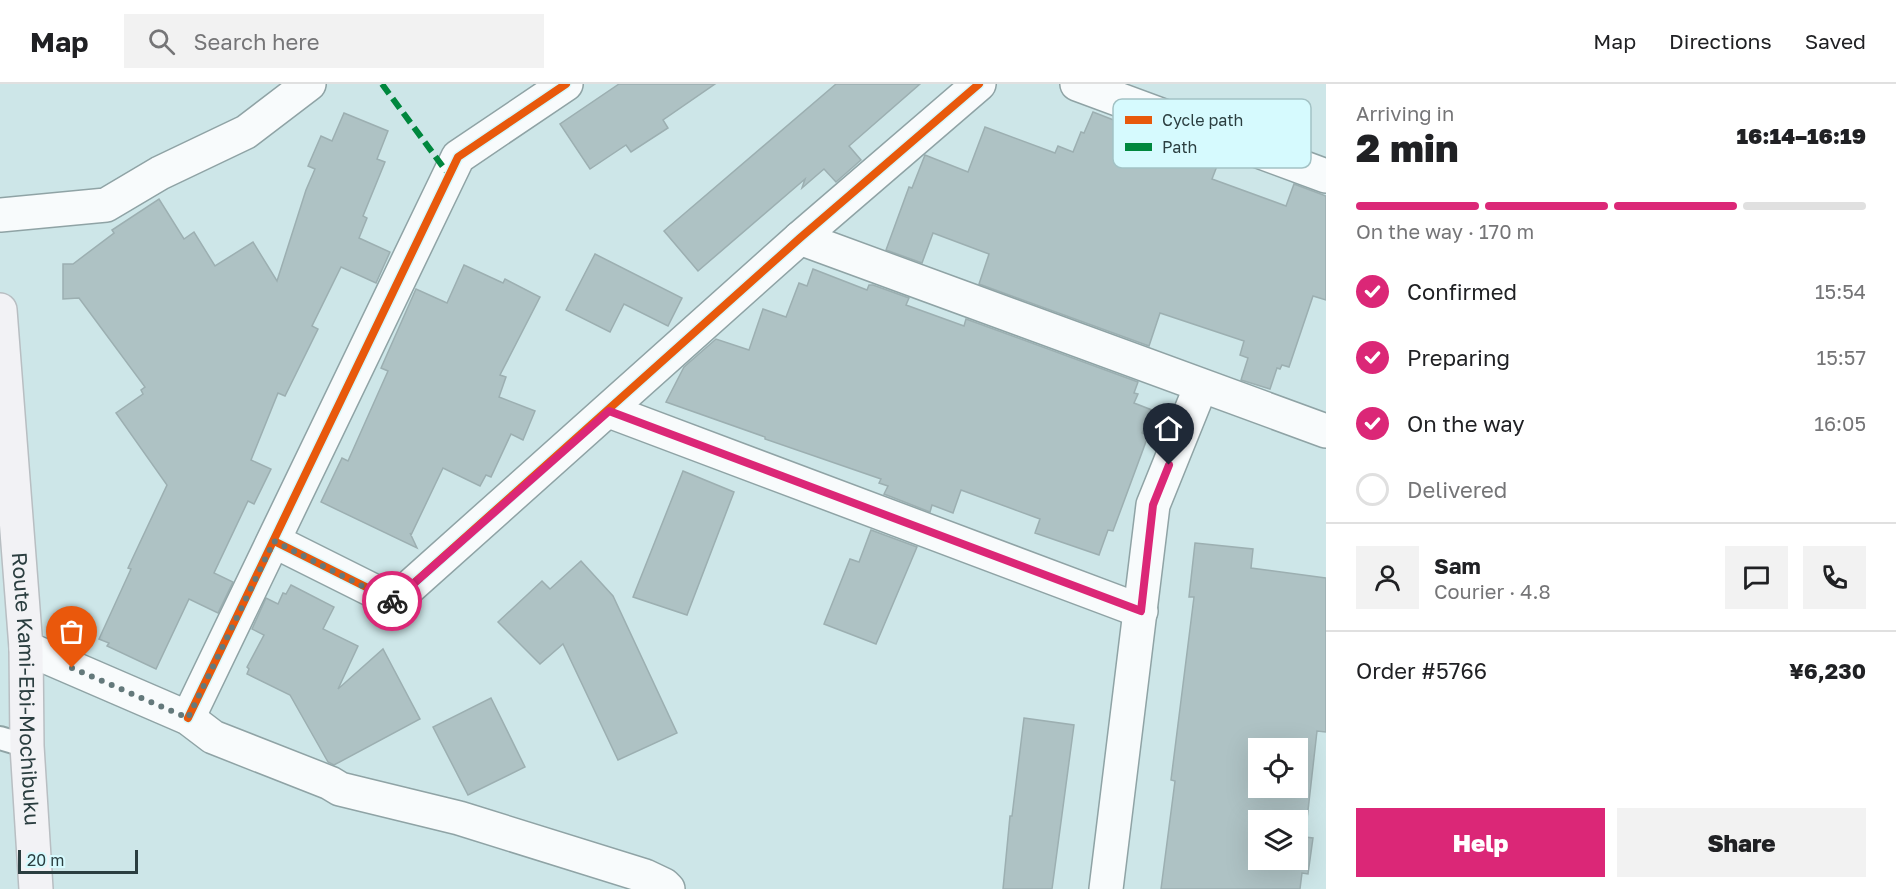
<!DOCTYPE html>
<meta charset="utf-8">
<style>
:root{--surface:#fff;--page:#f2f2f2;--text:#202124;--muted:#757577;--line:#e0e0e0;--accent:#db2777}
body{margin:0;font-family:"Golos Text",sans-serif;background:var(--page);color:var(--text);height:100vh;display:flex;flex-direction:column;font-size:22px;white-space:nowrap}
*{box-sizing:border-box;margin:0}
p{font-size:20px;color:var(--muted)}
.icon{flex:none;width:33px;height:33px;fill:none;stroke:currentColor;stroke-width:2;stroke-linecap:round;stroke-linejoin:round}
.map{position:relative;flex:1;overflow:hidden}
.panel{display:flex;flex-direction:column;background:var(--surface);width:570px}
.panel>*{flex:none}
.tools{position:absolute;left:1248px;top:654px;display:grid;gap:12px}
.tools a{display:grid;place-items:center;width:60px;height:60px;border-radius:0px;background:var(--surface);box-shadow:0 6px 24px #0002;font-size:30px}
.scale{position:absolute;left:18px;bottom:15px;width:120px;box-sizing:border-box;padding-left:6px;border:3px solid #2b3e40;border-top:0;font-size:16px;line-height:21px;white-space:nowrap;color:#2b3e40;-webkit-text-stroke:4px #d6fafe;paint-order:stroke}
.pin{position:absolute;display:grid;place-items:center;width:51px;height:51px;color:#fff;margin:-62px -26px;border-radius:50% 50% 50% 0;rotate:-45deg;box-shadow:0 0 6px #0007}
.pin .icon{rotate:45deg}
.courier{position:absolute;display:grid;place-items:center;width:60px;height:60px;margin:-30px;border:4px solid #db2777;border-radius:50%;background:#fff;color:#222;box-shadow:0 2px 8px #0007}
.overview em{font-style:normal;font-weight:800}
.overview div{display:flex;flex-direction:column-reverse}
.overview{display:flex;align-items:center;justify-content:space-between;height:102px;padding:0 30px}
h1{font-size:39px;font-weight:800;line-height:45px}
.bar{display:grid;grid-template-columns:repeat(4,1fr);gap:9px 6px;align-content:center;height:72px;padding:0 30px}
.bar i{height:8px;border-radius:4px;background:var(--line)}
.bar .current{background:var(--accent)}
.bar p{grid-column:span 4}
.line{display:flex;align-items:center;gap:15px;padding:0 30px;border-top:2px solid var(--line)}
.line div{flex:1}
.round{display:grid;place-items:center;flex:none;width:63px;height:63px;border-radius:0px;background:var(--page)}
ol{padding:0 30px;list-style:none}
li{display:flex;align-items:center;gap:18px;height:66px}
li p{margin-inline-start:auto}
li .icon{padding:6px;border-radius:50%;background:var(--accent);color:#fff;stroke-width:4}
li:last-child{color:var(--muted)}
li i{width:33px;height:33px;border:3px solid var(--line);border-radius:50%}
.primary-button{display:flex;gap:12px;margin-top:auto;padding:12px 30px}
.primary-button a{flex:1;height:69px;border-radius:0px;background:var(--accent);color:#fff;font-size:24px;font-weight:800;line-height:69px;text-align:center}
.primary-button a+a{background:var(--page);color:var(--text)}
header{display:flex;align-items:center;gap:36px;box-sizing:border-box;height:84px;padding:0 30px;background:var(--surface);border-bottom:2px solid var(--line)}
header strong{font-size:28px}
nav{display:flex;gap:33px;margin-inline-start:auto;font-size:21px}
.search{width:420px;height:54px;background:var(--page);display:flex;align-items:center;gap:15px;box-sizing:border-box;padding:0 21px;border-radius:0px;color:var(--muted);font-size:22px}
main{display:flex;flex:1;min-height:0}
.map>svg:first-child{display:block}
.building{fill:#aec2c4;stroke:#9cafb1;stroke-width:1.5;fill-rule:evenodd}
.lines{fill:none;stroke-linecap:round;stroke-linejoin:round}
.service-casing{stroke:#8fa3a5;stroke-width:26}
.minor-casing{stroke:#8fa3a5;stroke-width:36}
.primary-casing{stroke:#b8bec2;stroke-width:36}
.service{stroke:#f8fbfc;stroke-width:22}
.minor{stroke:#f8fbfc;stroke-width:33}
.primary{stroke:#f2f2f5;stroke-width:33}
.quiet{stroke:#00873e;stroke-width:6;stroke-dasharray:12 6;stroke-linecap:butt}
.cycleway-casing{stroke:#d6fafe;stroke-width:11}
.cycleway{stroke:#e8590c;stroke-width:8}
.done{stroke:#64797b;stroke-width:6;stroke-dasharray:0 10.8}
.route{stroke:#db2777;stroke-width:8}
.labels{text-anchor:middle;stroke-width:4.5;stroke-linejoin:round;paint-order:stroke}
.street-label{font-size:21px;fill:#2b3e40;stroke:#d6fafe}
.key{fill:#d6fafe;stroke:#a3c2c5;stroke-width:1.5}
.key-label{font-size:16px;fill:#2b3e40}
</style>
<header>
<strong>Map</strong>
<div class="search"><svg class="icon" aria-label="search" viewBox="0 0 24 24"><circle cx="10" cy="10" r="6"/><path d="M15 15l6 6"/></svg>Search here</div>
<nav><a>Map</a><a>Directions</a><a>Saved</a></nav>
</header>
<main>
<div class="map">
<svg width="1326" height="805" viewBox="0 0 1326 805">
<rect width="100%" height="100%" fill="#cde6e8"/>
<g class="building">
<polygon points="619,0 715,0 663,36 668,44 631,68 626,61 590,85 560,40"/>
<polygon points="836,0 920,0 849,62 861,76 836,98 824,85 802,104 805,95 698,187 664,147"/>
<polygon points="1093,28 1219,77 1212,95 1286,122 1294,100 1326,112 1326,216 1313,212 1289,283 1282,281 1280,285 1277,284 1270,305 1241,296 1248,274 1240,271 1244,257 1160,229 1149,262 979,200 989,170 933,149 922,179 886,166 909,103 912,104 925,71 968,88 985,43 1055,69 1058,62 1073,68 1081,48 1084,49"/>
<polygon points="344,29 388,47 377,75 385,78 363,132 367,134 359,154 390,168 376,199 341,183 312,242 318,245 285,312 278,309 251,376 271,385 254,420 248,417 214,489 233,498 218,529 189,515 156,585 107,562 109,559 99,555 131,485 128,484 167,401 116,329 143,310 141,306 145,303 79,214 63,215 63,180 73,180 114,149 112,146 159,115 184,155 194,148 215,182 253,158 277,197 306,106 315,85 308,82 321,52 332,57"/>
<polygon points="595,170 682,214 668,242 624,220 610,248 566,226"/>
<polygon points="464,181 503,199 505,195 540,213 500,291 506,293 499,313 535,327 523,356 511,350 491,393 486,391 480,402 443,384 411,451 410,449 417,464 321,418 342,374 348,377 388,287 381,284 416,205 447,219"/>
<polygon points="813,185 867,206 869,201 873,201 909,214 906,221 964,242 966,235 1138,298 1134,309 1138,310 1134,319 1152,326 1142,349 1148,352 1113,447 1108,446 1099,471 1035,449 1040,435 961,406 953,429 932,421 930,428 884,410 888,402 879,399 881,395 765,355 765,353 666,318 684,283 716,255 749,266 763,225 786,233 799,199 807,202"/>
<polygon points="683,387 734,408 687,531 633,513"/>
<polygon points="871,446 917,463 876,560 824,540 850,475 859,478"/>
<path d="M1195,459L1253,465L1251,484L1326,494V648L1317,647L1305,753L1313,754L1308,790L1302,789L1300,805H1161L1175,697L1171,696L1194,513H1189ZM1258,664H1298V704H1258ZM1258,736H1298V776H1258Z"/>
<polygon points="581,477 613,512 677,649 618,676 563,560 540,580 498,538 542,497 550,505"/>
<polygon points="291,501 334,523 323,545 358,562 338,605 383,565 420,635 334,681 328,678 290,611 247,590 249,585 247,583 264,551 252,545 266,514 278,520 283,509 286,510"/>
<polygon points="491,614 525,683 468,711 433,643"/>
<polygon points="1024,634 1074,641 1052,805 1003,805 1010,732 1012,732"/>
</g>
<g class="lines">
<defs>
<polyline id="service" points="0,654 27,662"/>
<g id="minor">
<polyline points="1077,0 1326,92"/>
<polyline points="0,131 106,121 160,89 246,48 309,0"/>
<polyline points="800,154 1326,347"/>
<polyline points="609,327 1141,527"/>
<polyline points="274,457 394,517 800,154 979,0"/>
<polyline points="26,564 188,634 213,653 330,699 340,705 459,734 645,792 664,801 668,805"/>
<polyline points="188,634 458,73 566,0"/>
<polyline points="1106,805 1153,421 1201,302"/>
</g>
<g id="primary">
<path id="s1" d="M0,226L26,564L27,662L36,805"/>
</g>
</defs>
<use href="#service" class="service-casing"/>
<use href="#minor" class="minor-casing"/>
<use href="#primary" class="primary-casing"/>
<use href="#service" class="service"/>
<use href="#minor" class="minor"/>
<use href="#primary" class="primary"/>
<polyline class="quiet" points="382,0 449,91"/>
<defs>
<g id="cycleway">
<polyline points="274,457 394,517 800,154 979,0"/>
<polyline points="188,634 458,73 566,0"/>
</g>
</defs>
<use href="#cycleway" class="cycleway-casing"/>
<use href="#cycleway" class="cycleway"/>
</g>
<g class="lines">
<polyline class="done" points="72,584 188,634 274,457 392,517"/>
<polyline class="route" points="392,517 394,517 609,327 1141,527 1153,421 1169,381"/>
</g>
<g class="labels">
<g class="street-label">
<text dy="7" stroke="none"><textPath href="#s1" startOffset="380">Route Kami-Ebi-Mochibuku</textPath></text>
</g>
</g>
<rect x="1113" y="15" width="198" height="69" rx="9" class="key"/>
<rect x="1125" y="32" width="27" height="8" fill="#e8590c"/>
<rect x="1125" y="59" width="27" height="8" fill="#00873e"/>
<g class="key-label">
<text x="1162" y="42">Cycle path</text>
<text x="1162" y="69">Path</text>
</g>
</svg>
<div class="tools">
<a><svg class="icon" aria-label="locate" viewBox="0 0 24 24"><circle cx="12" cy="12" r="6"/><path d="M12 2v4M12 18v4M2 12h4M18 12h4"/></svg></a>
<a><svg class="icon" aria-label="layers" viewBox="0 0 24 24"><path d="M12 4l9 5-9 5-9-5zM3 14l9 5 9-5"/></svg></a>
</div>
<div class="scale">20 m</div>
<div class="pin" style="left:72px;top:584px;background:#ea580c"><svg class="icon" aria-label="bag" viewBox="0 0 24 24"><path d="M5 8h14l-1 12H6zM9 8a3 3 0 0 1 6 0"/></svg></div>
<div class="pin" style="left:1169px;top:381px;background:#1f2937"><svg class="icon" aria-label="home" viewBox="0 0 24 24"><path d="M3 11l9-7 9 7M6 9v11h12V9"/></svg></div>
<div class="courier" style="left:392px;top:517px"><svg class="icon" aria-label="bike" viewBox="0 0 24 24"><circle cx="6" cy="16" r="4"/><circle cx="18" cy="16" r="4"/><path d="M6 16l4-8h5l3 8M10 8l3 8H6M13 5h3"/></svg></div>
</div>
<section class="panel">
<div class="overview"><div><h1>2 min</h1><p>Arriving in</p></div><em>16:14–16:19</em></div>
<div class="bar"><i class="current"></i><i class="current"></i><i class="current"></i><i></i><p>On the way · 170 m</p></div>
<ol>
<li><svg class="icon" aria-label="check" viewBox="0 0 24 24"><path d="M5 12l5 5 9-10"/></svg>Confirmed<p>15:54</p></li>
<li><svg class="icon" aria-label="check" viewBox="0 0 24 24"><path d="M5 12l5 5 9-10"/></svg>Preparing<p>15:57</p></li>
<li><svg class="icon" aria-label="check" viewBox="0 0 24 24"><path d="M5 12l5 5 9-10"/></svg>On the way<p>16:05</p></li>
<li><i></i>Delivered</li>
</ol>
<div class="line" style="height:108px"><a class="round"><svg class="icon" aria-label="person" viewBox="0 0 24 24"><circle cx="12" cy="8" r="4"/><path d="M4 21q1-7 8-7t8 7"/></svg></a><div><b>Sam</b><p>Courier · 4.8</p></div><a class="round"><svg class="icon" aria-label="chat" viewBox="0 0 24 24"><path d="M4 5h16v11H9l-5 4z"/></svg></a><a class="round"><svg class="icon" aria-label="phone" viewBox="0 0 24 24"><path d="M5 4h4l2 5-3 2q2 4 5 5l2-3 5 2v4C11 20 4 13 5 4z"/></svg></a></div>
<div class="line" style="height:78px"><div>Order #5766</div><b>¥6,230</b></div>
<div class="primary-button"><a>Help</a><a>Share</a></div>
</section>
</main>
